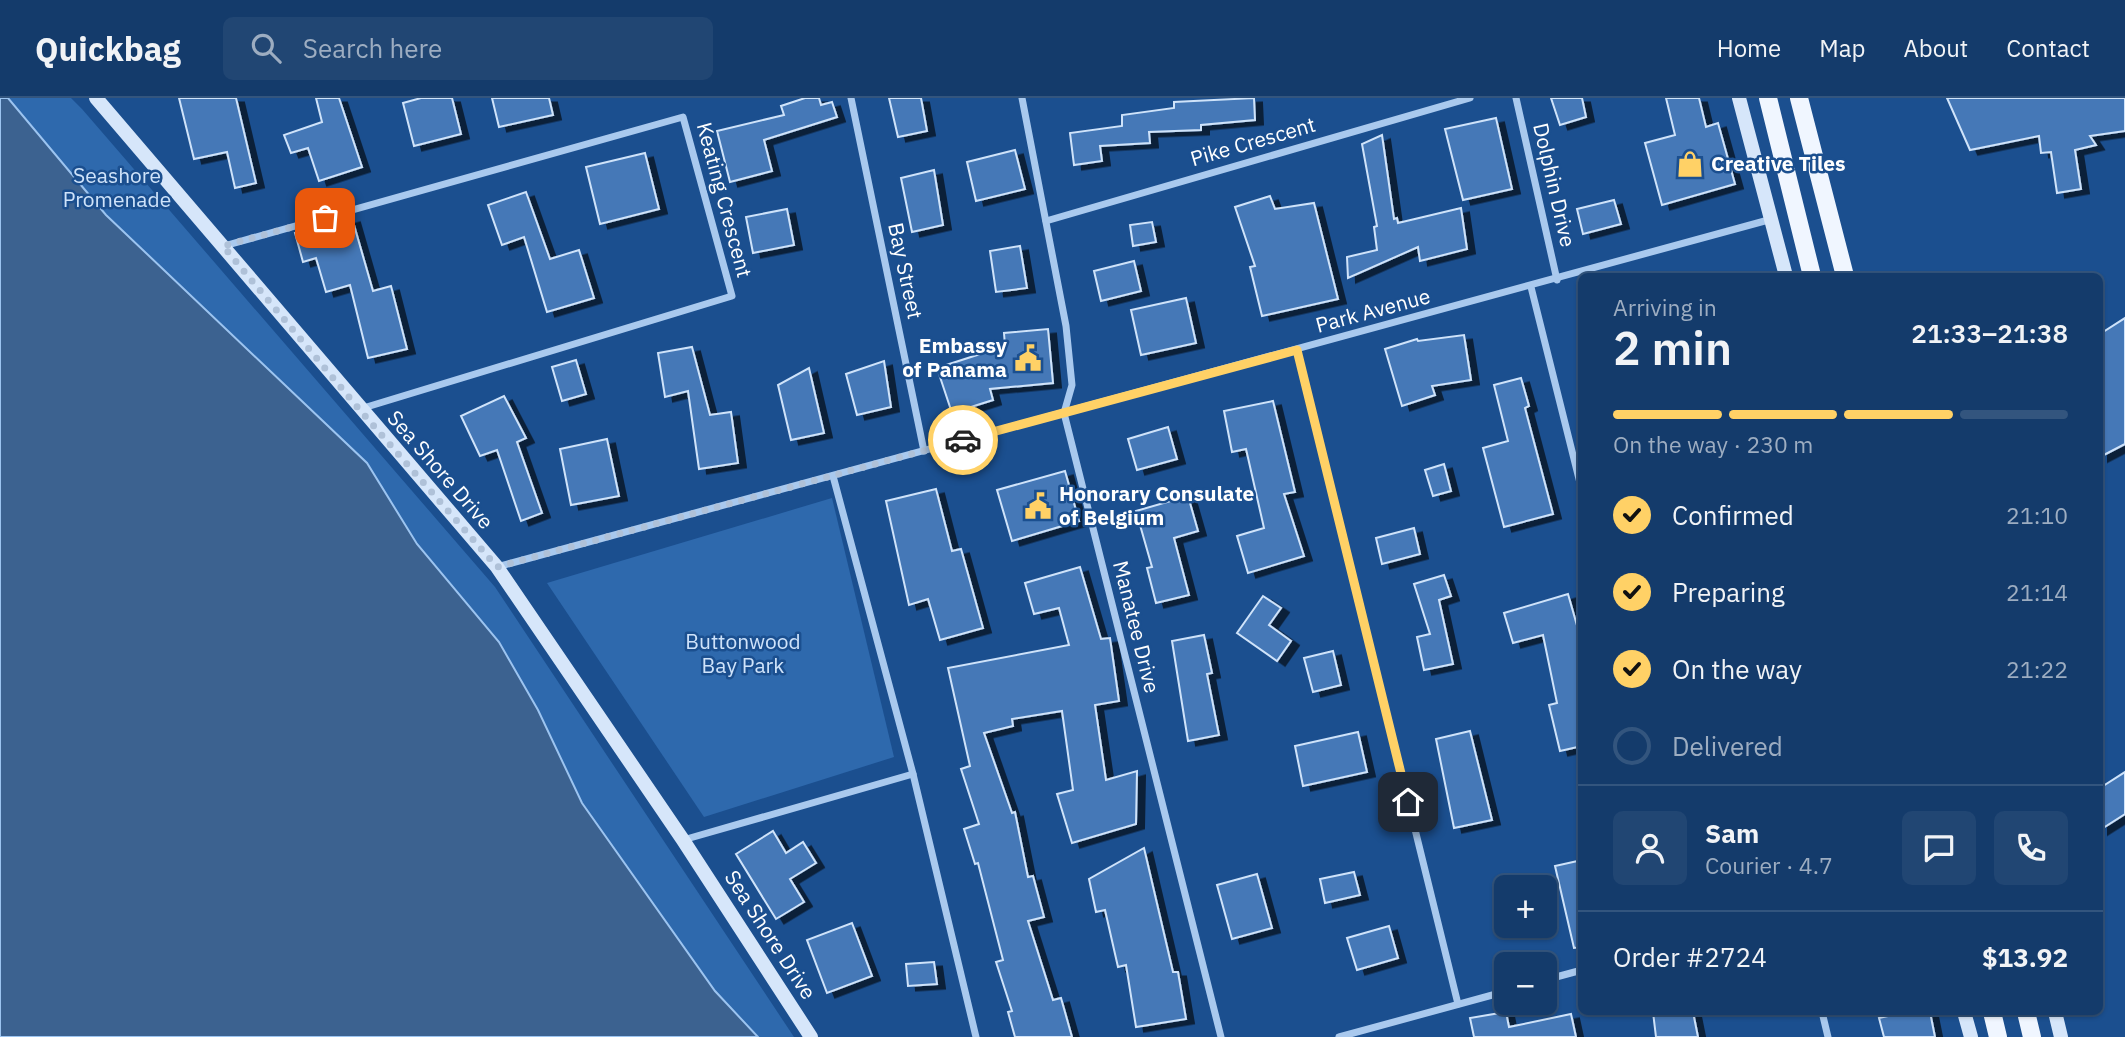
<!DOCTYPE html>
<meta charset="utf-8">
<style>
:root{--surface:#143b6b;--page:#214673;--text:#f1f3f6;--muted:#9dadc1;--line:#33557e;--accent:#ffd166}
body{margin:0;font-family:"IBM Plex Sans",sans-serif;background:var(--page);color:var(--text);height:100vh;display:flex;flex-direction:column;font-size:26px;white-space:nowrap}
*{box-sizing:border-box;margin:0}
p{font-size:23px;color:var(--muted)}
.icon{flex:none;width:38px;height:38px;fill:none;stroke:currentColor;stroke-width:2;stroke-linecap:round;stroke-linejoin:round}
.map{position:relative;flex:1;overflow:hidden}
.panel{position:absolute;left:1578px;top:175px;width:525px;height:742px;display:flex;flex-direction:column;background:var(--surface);border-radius:10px;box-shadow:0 2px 5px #0004,0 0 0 2px var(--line)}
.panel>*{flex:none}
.fabs{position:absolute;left:1494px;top:777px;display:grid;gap:14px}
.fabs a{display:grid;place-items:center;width:63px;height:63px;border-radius:10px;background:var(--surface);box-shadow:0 2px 5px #0004,0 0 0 2px var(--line);font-size:35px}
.pin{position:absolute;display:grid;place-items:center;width:60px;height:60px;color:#fff;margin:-30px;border-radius:14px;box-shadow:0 4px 10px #0006}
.courier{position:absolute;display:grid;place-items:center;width:70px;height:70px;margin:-35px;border:5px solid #ffd166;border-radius:50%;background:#fff;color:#222;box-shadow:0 2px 9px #0007}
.headline em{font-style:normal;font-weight:600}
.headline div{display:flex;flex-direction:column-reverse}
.headline{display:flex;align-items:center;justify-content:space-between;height:119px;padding:0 35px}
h1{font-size:46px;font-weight:600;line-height:52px}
.bar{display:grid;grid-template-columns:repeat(4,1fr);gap:10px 7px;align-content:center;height:84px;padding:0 35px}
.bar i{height:9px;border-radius:5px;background:var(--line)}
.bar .selected{background:var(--accent)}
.bar p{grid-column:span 4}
.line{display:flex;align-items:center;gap:18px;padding:0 35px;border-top:2px solid var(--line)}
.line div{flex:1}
.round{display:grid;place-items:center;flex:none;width:74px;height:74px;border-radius:10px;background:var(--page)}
ol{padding:0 35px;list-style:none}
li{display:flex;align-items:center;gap:21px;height:77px}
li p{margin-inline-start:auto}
li .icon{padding:7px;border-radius:50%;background:var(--accent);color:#111;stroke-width:4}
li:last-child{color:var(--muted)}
li i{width:38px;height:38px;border:4px solid var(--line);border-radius:50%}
header{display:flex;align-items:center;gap:42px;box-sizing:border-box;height:98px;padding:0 35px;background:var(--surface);border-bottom:2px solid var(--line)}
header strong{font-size:33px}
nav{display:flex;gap:38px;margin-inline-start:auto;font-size:24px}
.search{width:490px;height:63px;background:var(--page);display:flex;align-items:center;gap:18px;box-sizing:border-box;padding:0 24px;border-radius:10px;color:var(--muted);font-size:26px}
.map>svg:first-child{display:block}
.green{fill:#2e69ad}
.water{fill:#3c6290;stroke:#9cc4f0;stroke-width:2}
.building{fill:#4478b7;stroke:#cfe3fa;stroke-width:2;filter:url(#shadow)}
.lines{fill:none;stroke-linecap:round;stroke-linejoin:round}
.street{stroke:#a9c9ee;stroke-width:7}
.secondary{stroke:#d6e6fa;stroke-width:14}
.primary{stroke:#f0f6ff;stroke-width:18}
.done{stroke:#afc1d8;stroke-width:7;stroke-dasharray:0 12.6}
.route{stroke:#ffd166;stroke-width:9}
.labels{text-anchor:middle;stroke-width:5;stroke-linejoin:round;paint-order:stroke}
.street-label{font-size:21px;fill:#fff;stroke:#1b4f8f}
.poi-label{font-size:21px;font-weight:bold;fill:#fff;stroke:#1b4f8f;text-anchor:start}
.park-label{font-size:21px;fill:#cfe3fa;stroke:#1b4f8f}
</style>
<header>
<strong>Quickbag</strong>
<div class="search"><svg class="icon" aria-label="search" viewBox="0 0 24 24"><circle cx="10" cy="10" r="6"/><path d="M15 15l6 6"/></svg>Search here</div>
<nav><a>Home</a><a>Map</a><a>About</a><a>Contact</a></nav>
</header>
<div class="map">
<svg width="2125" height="939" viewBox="0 0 2125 939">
<defs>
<filter id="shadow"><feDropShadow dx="8" dy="4.5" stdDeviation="0" flood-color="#0009"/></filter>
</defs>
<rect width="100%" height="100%" fill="#1b4f8f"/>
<g class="green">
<polygon points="8,0 71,0 82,11 495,489 794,939 758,939 715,893 582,705 538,612 417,446 367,365 106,117"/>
<polygon points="832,400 894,659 704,719 547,485"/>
</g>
<polygon class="water" points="0,0 8,0 106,117 367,365 417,446 499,544 538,612 582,705 715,893 758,939 0,939"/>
<g class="building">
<polygon points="179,0 236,0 256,85 235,90 227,54 194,61"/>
<polygon points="316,0 339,0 362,69 319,83 308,50 291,55 284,37 322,24"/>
<polygon points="421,0 452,0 461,36 414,48 403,5"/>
<polygon points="492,0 549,0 553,17 499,29"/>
<polygon points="805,0 819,0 821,7 832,4 837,19 764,42 772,73 730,84 717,33 784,17 781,8"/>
<polygon points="889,0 921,0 927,33 898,39"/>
<polygon points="1254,0 1255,22 1201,27 1201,32 1149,34 1150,45 1100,48 1102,63 1074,67 1070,35 1122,28 1122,17 1174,10 1174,4"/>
<polygon points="1551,0 1582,0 1586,19 1560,27"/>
<polygon points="1666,0 1699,0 1706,29 1718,25 1735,86 1662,107 1645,45 1675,37"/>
<polygon points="1947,0 2125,0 2125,33 2090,38 2096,47 2075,52 2081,91 2057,95 2051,54 2041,55 2039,38 1970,52"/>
<polygon points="1496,20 1512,91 1463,102 1445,31"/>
<polygon points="1382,37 1394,121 1397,120 1398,125 1461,110 1467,151 1420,163 1418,149 1348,180 1347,159 1377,152 1374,129 1377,128 1362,46"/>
<polygon points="1015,52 1025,91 976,103 967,64"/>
<polygon points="645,55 659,111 600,126 586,69"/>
<polygon points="934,72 943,127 912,134 901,80"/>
<polygon points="526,94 550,161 579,152 594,200 547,214 524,139 502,147 488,107"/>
<polygon points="1270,98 1275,111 1314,105 1338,201 1262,218 1250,169 1255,168 1235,109"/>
<polygon points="1614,102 1621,126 1583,136 1577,111"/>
<polygon points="787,111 794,147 753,155 746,119"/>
<polygon points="352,120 373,193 391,188 407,251 368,260 350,187 326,194 316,160 303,164 295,135"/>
<polygon points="1152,124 1156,144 1133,148 1130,127"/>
<polygon points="1020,148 1027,190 996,194 990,153"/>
<polygon points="1134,163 1141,193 1101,203 1094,173"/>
<polygon points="1186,200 1196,245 1141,257 1131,212"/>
<polygon points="2125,220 2125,346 2100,359 2100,236"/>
<polygon points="1048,231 1053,285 990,291 993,302 952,315 937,270 1005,248 1004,235"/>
<polygon points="1464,237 1471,282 1432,288 1435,297 1402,308 1385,251 1417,241 1418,243"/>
<polygon points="692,249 710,317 731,314 738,365 699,371 688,293 665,299 658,255"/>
<polygon points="576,262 586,296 562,303 552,269"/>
<polygon points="884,263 891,309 857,317 846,276"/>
<polygon points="809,270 824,335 791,342 778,287"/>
<polygon points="1521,280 1529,308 1525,310 1553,416 1504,429 1483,350 1508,343 1494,287"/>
<polygon points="504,298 526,340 517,344 542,415 521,423 497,352 480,358 461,318"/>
<polygon points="1273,303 1295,394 1284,396 1304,458 1248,475 1237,438 1264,430 1246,351 1232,354 1224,313"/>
<polygon points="1168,329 1177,361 1137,372 1128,341"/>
<polygon points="607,341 619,398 571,407 560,351"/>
<polygon points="1444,366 1451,393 1433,398 1425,372"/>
<polygon points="1065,373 1079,423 1012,443 997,392"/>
<polygon points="936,391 952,453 961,451 983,530 940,542 928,501 909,507 886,403"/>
<polygon points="1188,398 1198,433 1174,440 1189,497 1156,505 1147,470 1152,469 1136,413"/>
<polygon points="1414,430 1420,456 1382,466 1376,440"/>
<polygon points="1080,469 1101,541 1110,540 1119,603 1095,607 1106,682 1137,673 1136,726 1072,745 1057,696 1073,692 1062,613 1012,621 1013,628 984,635 1012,715 1015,714 1028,779 1033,778 1044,819 1028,823 1053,902 1061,900 1072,939 1015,939 1008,914 1012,913 996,864 1003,862 978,765 975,766 964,731 979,726 961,671 970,668 948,570 1069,547 1059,510 1034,516 1025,485"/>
<polygon points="1444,477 1451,498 1439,502 1453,566 1424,572 1417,539 1430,536 1414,486"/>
<polygon points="1568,496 1582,545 1582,648 1560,653 1549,607 1557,605 1543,537 1513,545 1504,515"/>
<polygon points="1263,498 1281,510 1269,527 1291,543 1277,563 1237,535"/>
<polygon points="1204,537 1212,575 1207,576 1219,637 1188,643 1172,543"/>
<polygon points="1333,553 1341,587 1313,594 1304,560"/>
<polygon points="1470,633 1492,722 1454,730 1436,641"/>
<polygon points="1358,634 1367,674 1303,688 1295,648"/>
<polygon points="2125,674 2125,716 2100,732 2100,690"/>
<polygon points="773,733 786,755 803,744 816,765 790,781 804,804 776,821 736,756"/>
<polygon points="1144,750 1173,874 1178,874 1186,921 1136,929 1126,867 1118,869 1105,812 1096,814 1089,781"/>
<polygon points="1582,762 1582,849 1574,850 1555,768"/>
<polygon points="1354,774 1360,797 1325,805 1320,781"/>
<polygon points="1257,776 1272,830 1232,841 1217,787"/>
<polygon points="852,825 872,878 827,895 807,842"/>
<polygon points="1389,828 1398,860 1357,872 1347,840"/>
<polygon points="934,864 937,886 908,888 906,866"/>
<polygon points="1506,914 1509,929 1571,916 1576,939 1474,939 1470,920"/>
<polygon points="1653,914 1693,914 1698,939 1656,939"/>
<polygon points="1906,914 1930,914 1935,939 1884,939 1879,920"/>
</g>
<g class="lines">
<g class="street">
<polyline points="851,0 924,353"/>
<polyline points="1022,0 1066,228 1072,287 1064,315 1221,939"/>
<polyline points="1516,0 1557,182"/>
<polyline points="1046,123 1470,0"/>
<polyline points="224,148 683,19 732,198 360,311"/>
<polyline points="1531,189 1582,393"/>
<polyline points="1297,252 1458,906"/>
<polyline points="833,378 913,676 976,939"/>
<polyline points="497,469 1772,121"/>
<polyline points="683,742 913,676"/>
<polyline points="1545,882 1582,872"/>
<polyline points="1822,914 1828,939"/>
<polyline points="1339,939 1507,893"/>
</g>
<g class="secondary">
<polyline points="96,0 497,469 683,742 811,939"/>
<polyline points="1739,0 1786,178"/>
<polyline points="1964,914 1971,939"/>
<polyline points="2055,914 2061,939"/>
</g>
<g class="primary">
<polyline points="1768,0 1812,178"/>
<polyline points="1799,0 1845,178"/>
<polyline points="1992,914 1998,939"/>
<polyline points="2026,914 2032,939"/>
</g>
</g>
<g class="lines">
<polyline class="done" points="325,120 223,148 359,311 497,469 963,342"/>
<polyline class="route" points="963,342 1297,252 1408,704"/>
</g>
<defs>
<symbol id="shop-bare" viewBox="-9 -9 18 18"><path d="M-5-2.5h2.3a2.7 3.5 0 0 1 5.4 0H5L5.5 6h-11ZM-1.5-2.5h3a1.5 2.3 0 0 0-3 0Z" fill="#ffd166" stroke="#1b4f8f" stroke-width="2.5" paint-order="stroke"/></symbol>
<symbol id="civic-bare" viewBox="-9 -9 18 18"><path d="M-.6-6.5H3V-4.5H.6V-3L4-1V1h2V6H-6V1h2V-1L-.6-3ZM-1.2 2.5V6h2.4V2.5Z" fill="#ffd166" stroke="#1b4f8f" stroke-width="2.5" paint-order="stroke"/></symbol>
</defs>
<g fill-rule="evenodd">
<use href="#shop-bare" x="1671" y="47" width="38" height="38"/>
<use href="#civic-bare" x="1009" y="241" width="38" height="38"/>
<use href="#civic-bare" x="1019" y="389" width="38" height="38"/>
</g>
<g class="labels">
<g class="street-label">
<text transform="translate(1253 44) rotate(-16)" y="7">Pike Crescent</text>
<text transform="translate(1554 87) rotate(77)" y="7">Dolphin Drive</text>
<text transform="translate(724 102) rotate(75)" y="7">Keating Crescent</text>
<text transform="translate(905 173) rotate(78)" y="7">Bay Street</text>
<text transform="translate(1373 213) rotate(-15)" y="7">Park Avenue</text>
<text transform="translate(440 372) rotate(49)" y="7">Sea Shore Drive</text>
<text transform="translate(1136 529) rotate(76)" y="7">Manatee Drive</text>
<text transform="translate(770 837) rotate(57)" y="7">Sea Shore Drive</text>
</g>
<g class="poi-label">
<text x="1711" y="73">Creative Tiles</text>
<text x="1007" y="255" text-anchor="end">Embassy<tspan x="1007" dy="24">of Panama</tspan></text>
<text x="1059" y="403">Honorary Consulate<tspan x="1059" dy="24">of Belgium</tspan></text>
</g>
<g class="park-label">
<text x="117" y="85">Seashore<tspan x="117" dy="24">Promenade</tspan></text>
<text x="743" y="551">Buttonwood<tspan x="743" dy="24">Bay Park</tspan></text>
</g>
</g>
</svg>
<div class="fabs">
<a>+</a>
<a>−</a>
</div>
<div class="pin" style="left:325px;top:120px;background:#ea580c"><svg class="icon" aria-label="bag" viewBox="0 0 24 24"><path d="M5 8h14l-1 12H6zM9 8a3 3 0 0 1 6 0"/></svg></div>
<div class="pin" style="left:1408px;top:704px;background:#1f2937"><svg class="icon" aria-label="home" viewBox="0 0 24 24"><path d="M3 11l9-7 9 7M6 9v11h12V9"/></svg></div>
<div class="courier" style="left:963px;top:342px"><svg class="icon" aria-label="car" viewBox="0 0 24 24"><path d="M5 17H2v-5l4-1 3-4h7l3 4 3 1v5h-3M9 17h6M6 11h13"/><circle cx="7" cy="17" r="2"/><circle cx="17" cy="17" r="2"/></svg></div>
<section class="panel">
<div class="headline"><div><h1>2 min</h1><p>Arriving in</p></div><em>21:33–21:38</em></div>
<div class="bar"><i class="selected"></i><i class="selected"></i><i class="selected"></i><i></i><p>On the way · 230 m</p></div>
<ol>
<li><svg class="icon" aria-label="check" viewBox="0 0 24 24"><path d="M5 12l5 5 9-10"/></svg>Confirmed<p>21:10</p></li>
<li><svg class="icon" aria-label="check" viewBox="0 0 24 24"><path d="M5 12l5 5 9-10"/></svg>Preparing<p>21:14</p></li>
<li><svg class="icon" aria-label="check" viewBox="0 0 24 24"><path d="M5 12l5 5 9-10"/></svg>On the way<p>21:22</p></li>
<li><i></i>Delivered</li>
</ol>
<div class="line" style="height:126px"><a class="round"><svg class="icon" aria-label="person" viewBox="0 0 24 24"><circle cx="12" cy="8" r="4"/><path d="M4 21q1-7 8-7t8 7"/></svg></a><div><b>Sam</b><p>Courier · 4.7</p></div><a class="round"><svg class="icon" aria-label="chat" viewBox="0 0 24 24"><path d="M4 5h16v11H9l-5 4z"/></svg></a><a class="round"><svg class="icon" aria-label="phone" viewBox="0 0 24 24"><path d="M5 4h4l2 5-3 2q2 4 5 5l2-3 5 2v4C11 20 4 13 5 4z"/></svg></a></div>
<div class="line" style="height:91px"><div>Order #2724</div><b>$13.92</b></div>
</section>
</div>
